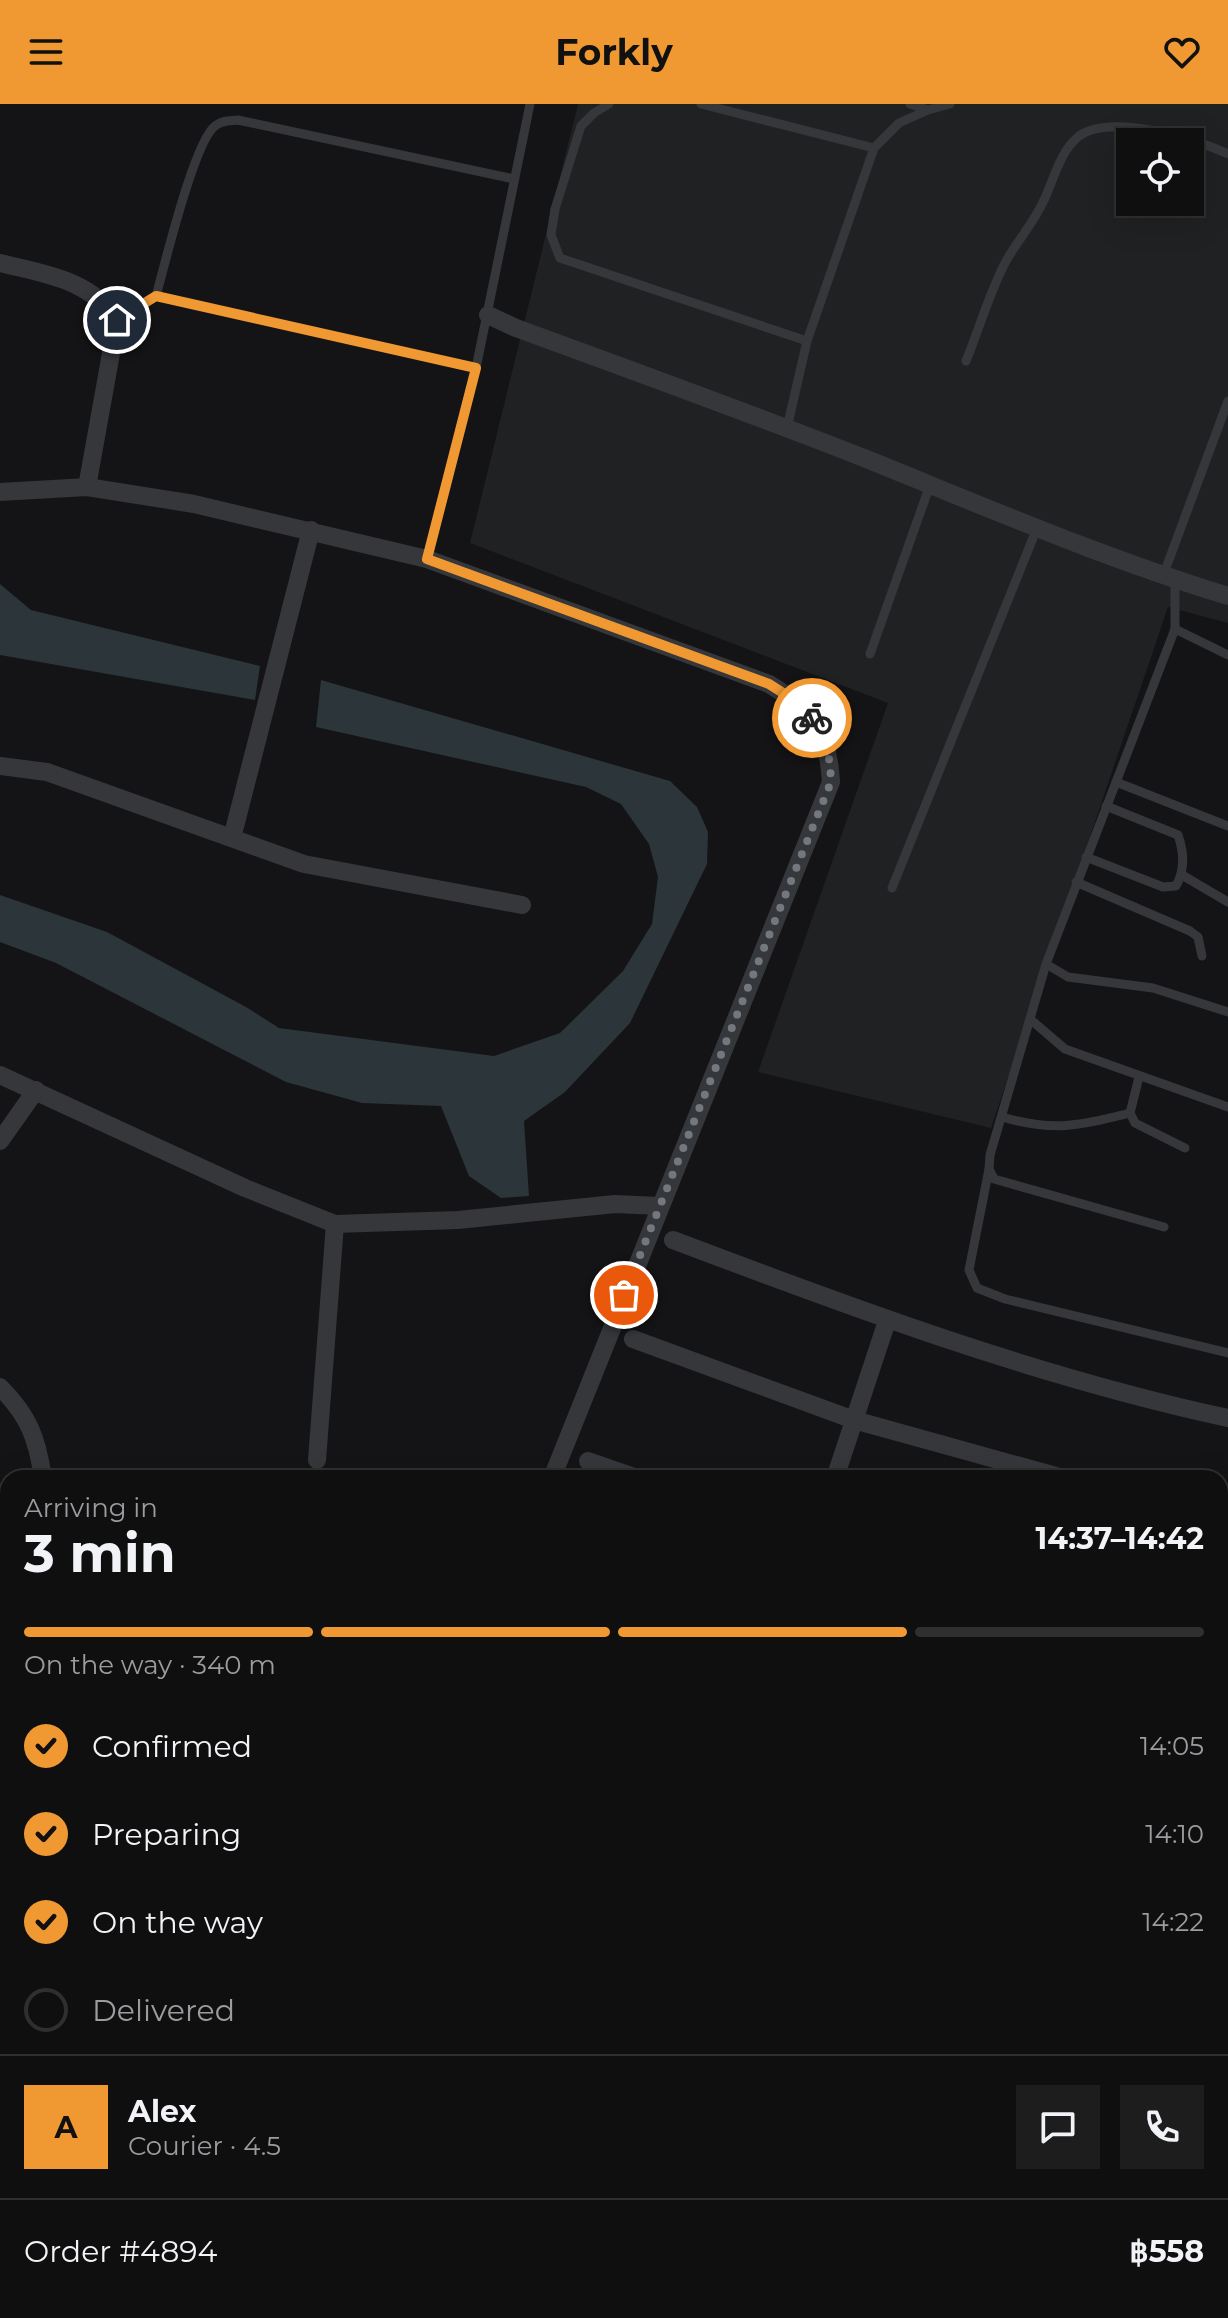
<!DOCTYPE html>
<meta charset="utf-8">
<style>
:root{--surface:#0f0f10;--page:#1d1d1e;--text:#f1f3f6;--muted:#9b9c9f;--line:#2f2f30;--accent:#f09932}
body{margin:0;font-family:Montserrat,sans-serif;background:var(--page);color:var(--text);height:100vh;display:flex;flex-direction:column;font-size:30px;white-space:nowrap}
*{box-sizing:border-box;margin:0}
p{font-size:26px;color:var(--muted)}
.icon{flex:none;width:44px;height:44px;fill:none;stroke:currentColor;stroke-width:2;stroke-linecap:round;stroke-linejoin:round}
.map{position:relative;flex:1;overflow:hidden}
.side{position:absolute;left:0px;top:1366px;width:1228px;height:848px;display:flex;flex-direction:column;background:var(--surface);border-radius:24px 24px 0 0;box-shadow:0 8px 32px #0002,0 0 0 2px var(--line)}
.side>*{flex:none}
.fabs{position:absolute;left:1116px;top:24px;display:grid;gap:16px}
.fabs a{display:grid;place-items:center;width:88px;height:88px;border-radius:0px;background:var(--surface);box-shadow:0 8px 32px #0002,0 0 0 2px var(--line);font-size:40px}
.pin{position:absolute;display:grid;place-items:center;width:68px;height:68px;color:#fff;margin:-34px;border:4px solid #fff;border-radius:50%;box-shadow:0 2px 8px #0007}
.courier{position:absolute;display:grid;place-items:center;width:80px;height:80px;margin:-40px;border:6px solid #f09932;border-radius:50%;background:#fff;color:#222;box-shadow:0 2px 10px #0007}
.overview em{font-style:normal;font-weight:700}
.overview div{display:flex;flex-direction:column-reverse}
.overview{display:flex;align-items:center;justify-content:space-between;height:136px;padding:0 24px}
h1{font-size:52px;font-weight:700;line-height:60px}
.bar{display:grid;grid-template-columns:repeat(4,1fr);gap:12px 8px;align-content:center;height:96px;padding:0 24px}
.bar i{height:10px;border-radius:6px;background:var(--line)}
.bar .active{background:var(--accent)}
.bar p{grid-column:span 4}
.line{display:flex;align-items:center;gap:20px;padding:0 24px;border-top:2px solid var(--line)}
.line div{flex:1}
.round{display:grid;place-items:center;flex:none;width:84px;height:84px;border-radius:0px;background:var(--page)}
ol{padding:0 24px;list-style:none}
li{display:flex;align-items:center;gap:24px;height:88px}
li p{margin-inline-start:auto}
li .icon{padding:8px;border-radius:50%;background:var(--accent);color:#111;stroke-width:4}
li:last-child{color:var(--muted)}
li i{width:44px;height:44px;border:4px solid var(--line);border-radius:50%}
header{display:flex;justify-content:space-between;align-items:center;height:104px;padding:0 24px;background:var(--accent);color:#111;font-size:36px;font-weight:700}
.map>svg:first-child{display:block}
.built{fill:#202123;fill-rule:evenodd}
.water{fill:#2b353a}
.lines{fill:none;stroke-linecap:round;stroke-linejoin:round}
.path{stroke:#3b3e42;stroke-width:3;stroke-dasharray:4 6;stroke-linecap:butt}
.lane{stroke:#35373b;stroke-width:9}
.street{stroke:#35373b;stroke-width:18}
.done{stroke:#73777e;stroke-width:8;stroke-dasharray:0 14.4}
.route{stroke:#f09932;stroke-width:10}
</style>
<header><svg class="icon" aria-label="menu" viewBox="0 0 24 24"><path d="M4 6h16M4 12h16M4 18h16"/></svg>Forkly<svg class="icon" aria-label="heart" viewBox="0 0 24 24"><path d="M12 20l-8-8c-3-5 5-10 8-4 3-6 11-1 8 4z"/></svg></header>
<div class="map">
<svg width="1228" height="2214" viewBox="0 0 1228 2214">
<rect width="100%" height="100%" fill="#141416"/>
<path class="built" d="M578,0H1228V519L1168,503L991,1024L758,968L888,599L470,439ZM1130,38H1190V98H1130Z"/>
<g class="water">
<polygon points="0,480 31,506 260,562 255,596 0,551"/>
<polygon points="321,576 670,677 697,703 708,728 707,760 630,919 565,988 524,1017 529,1092 501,1094 469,1072 441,1002 362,999 286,978 56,859 0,838 0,791 107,828 246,903 279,924 494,952 560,929 623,867 652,820 658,773 649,740 621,700 586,683 316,623"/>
<polygon points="131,2206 252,2206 250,2214 129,2214"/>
</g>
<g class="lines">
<polyline class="path" points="0,1793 8,1793"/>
<g class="lane">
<polyline points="609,0 594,9 581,22 555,105 551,131 560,154 807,237"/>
<polyline points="701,0 874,44"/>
<polyline points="910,0 928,6"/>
<polyline points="156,192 476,264"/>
<path d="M117,216L156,192C165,160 194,38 215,22C222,16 230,17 238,16L514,75"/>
<path d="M966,257C979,225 989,190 1005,159C1016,138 1034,119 1044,96C1054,75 1060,47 1079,32C1111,9 1196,35 1228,50"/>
<polyline points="787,324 807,237 874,44 899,19 928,6 950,0"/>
<polyline points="427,455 476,264 530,0"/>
<polyline points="1163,472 1228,297"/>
<polyline points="1175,525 1228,551"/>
<polyline points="870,550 930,381"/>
<polyline points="1116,678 1228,722"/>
<path d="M1086,753L1163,783L1176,782C1185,766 1184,748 1178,731L1106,702"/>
<polyline points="1182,771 1228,798"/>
<polyline points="1076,778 1190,827 1198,833 1202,852"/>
<polyline points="892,784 1037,424"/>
<polyline points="1046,860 1068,873 1153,884 1228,908"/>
<polyline points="1030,915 1065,945 1228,1003"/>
<polyline points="1139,973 1130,1009 1135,1019 1185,1044"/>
<path d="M1002,1013C1054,1028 1078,1022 1130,1009"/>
<polyline points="989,1065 969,1166 977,1184 1005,1195 1228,1249"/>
<polyline points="1164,1123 994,1075 989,1065 990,1051 1046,860 1175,525 1175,476"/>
</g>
<g class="street">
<path d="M0,159C44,170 90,175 117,216L87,383"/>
<path d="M488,211L516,224C634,267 752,310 869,356C988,404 1106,455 1228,492"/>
<path d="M0,388L87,383L194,400L427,455L769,580C813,607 828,626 831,678L552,1374"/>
<polyline points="0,662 47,668 304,760 522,801"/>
<polyline points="232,734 311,426"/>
<polyline points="0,971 245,1084 335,1120 458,1116 615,1100 659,1102"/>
<polyline points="0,1037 36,986"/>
<path d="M673,1136C855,1205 1038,1273 1228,1314"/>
<polyline points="633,1235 854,1316 1063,1374"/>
<path d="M0,1283C29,1312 37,1334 43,1374"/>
<polyline points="317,1356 335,1120"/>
<polyline points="588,1357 637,1374"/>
<polyline points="835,1374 887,1217"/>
<polyline points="1220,1418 1228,1420"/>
<polyline points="1220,1577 1228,1580"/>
<polyline points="0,1655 8,1653"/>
<polyline points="1220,1695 1228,1698"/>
<polyline points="1220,1796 1228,1798"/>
<polyline points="1220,1894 1228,1895"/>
<polyline points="1220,1993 1228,1994"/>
<polyline points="1220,2201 1228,2176"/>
<polyline points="578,2206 603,2214"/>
<polyline points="1018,2206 1043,2214"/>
<polyline points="98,2214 100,2206"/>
<polyline points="288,2214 290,2206"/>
</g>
</g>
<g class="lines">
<path class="done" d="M624,1191L831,678C830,653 827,635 812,614"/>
<polyline class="route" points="117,216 156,192 476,264 427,455 769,580 791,594 812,614"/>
</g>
</svg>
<div class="fabs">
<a><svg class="icon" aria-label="locate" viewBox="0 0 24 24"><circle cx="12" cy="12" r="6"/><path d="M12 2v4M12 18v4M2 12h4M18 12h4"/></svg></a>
</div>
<div class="pin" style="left:624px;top:1191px;background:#ea580c"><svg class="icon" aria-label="bag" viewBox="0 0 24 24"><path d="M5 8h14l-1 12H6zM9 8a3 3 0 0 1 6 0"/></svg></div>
<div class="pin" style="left:117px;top:216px;background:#1f2937"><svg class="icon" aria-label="home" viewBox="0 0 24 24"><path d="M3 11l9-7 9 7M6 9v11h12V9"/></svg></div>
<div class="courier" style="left:812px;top:614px"><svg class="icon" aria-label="bike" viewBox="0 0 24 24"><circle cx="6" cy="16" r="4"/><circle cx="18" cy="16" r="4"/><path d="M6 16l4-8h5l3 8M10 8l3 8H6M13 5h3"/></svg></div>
<section class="side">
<div class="overview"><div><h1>3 min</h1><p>Arriving in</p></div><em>14:37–14:42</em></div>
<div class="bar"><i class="active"></i><i class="active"></i><i class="active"></i><i></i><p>On the way · 340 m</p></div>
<ol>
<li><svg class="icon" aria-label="check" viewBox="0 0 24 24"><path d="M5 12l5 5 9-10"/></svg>Confirmed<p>14:05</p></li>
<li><svg class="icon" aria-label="check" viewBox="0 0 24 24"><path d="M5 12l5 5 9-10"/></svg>Preparing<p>14:10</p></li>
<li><svg class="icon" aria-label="check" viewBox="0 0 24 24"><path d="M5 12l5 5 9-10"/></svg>On the way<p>14:22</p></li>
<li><i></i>Delivered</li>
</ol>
<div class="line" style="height:144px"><b class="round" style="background:var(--accent);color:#111">A</b><div><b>Alex</b><p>Courier · 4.5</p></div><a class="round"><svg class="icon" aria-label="chat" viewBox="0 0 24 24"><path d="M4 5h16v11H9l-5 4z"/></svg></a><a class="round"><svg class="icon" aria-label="phone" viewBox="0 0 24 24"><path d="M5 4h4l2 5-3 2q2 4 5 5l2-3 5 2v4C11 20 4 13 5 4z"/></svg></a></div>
<div class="line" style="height:104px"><div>Order #4894</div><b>฿558</b></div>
</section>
</div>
